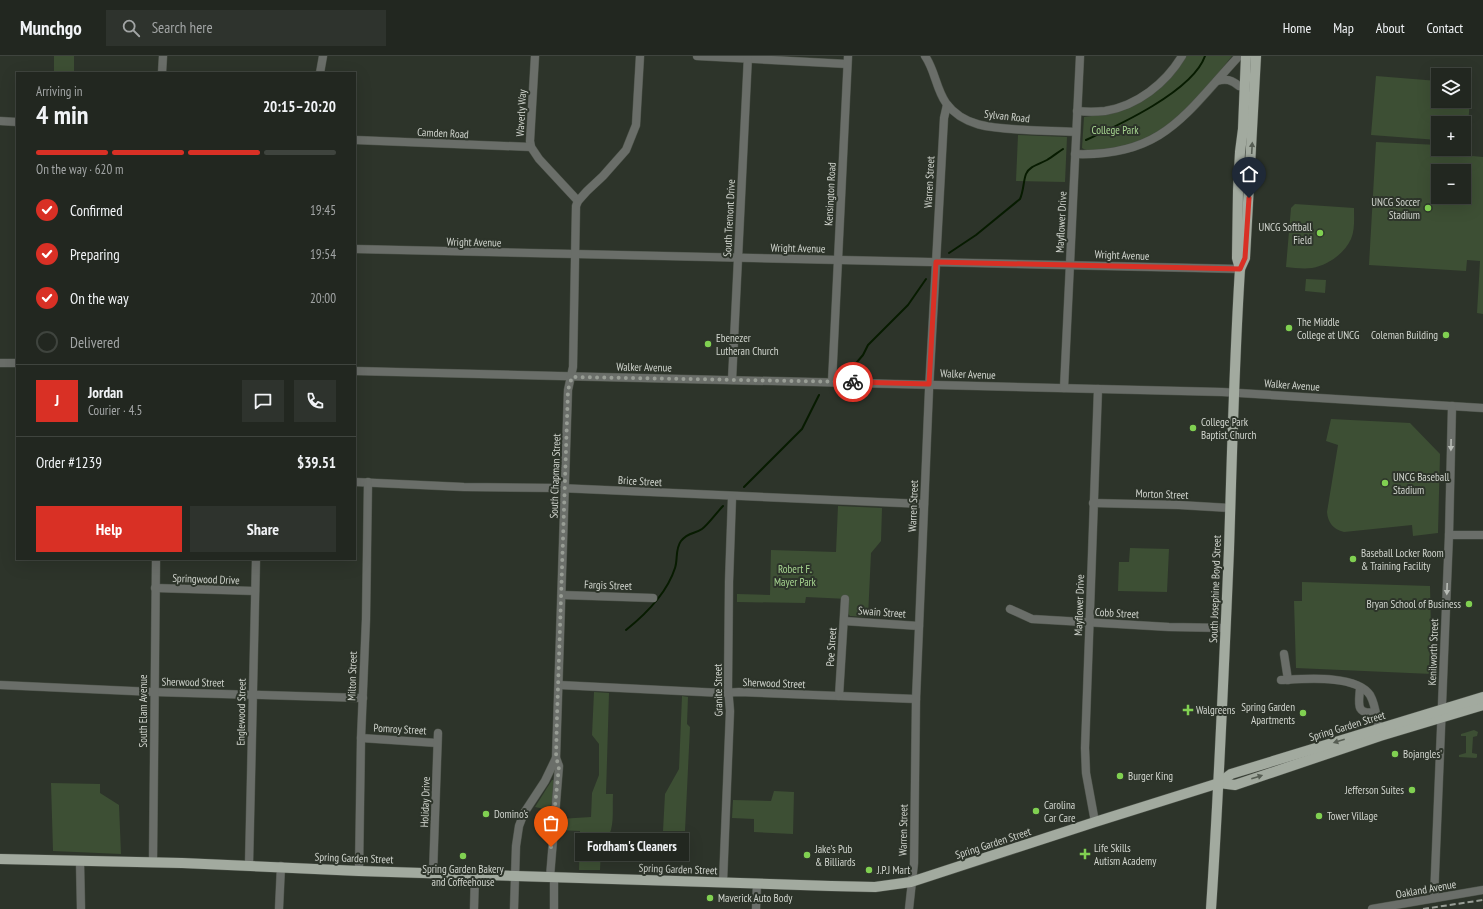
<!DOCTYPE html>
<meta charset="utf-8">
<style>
:root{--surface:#222720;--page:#2e332d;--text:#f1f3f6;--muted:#a2a5a5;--line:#3f443e;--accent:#d93025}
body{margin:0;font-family:"PT Sans Narrow",sans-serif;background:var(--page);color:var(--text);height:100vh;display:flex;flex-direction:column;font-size:15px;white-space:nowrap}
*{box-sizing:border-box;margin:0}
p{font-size:13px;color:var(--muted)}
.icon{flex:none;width:22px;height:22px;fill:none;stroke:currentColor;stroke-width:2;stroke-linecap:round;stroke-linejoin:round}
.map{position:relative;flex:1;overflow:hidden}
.drawer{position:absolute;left:16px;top:16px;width:340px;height:488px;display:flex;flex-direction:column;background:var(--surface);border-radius:0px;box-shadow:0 4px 16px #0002,0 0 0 1px var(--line)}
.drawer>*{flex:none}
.buttons{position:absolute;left:1431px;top:12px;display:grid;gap:8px}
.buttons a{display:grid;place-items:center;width:40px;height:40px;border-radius:0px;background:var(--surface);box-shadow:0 4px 16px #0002,0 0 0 1px var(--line);font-size:20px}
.pin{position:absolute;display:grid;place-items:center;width:34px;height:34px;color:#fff;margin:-41px -17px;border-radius:50% 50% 50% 0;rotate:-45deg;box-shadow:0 0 4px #0007}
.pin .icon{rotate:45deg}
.courier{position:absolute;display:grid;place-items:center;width:40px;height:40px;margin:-20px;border:3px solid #d93025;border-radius:50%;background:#fff;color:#222;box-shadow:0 1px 5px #0007}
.bubble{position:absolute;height:28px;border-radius:0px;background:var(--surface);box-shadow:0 4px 16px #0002,0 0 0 1px var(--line);font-size:13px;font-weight:700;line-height:28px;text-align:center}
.summary em{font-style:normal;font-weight:700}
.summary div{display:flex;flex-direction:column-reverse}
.summary{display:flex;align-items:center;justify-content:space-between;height:68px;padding:0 20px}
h1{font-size:26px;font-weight:700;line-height:30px}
.bar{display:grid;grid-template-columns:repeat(4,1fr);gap:6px 4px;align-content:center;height:48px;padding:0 20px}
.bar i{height:5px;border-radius:3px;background:var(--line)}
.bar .selected{background:var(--accent)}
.bar p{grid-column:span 4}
.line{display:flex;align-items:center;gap:10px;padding:0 20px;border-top:1px solid var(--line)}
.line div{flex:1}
.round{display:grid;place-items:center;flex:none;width:42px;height:42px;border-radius:0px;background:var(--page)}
ol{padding:0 20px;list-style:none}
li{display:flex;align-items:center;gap:12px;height:44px}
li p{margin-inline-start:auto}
li .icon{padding:4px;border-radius:50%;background:var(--accent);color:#fff;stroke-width:4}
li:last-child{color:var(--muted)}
li i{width:22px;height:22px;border:2px solid var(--line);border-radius:50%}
.button{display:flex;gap:8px;margin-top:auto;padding:8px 20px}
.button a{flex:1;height:46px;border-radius:0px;background:var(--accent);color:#fff;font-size:16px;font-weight:700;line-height:46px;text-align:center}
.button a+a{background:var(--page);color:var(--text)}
header{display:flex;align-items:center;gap:24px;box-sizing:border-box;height:56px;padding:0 20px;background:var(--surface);border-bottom:1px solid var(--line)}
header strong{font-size:19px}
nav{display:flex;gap:22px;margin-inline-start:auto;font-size:14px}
.search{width:280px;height:36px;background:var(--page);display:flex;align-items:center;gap:10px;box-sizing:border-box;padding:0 14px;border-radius:0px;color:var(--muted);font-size:15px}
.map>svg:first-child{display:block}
.green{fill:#3d4f34;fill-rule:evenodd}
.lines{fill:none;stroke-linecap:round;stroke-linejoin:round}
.stream{stroke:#071b00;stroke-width:2}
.minor-casing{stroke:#4b5148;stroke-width:9}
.major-casing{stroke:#4b5148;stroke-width:11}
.minor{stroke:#6a6e69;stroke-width:8}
.major{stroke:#a2aa9f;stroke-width:10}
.rail{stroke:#999e96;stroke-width:2;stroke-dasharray:6 3;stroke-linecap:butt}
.oneway{fill:#565d53}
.oneway2{fill:#b7bbb5}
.done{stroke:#989d95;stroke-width:4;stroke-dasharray:0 7.2}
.route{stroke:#d93025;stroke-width:5}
.poi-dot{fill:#80d051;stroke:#2d342a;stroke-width:1.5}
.labels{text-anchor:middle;stroke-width:4;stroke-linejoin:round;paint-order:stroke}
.street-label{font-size:11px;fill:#d1d5ce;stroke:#2d342a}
.park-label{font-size:11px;fill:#a8d792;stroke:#2d342a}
.poi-label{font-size:11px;fill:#d1d5ce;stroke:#2d342a;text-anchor:start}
</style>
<header>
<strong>Munchgo</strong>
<div class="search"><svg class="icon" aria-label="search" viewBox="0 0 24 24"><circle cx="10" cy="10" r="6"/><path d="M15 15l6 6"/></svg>Search here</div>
<nav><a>Home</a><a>Map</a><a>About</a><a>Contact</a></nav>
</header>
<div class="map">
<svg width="1483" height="853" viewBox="0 0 1483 853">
<rect width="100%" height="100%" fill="#2d342a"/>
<g class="green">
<rect x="54" y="0" width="20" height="17"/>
<path d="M1186,0H1232C1210,27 1188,58 1157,76C1143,85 1128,89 1112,92C1104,94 1088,97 1082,92L1084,61L1108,58L1128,52Z"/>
<polygon points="1376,20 1438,25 1438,45 1464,45 1464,27 1471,27 1467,86 1464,86 1464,67 1438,67 1438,84 1371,79"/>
<polygon points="1018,79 1067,81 1065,126 1016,125"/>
<path d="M1376,86L1438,89V93H1464V91L1472,92V100L1483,101V258L1477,257L1480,205L1467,204L1466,215L1369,209ZM1438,115H1464V141H1438Z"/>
<path d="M1295,148L1354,152C1354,162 1355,174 1351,183C1344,198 1328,209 1312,212C1304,213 1294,212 1286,211L1291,152Z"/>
<polygon points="1306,223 1326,224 1325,237 1305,235"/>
<path d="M1331,363L1410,367L1440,398L1438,477L1413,480L1412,469L1344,476C1333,473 1328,467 1327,456L1338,389L1326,385Z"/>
<polygon points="838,450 882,452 881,485 871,497 868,561 850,560 848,558 848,543 806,541 805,547 737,546 737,538 770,539 771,494 836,496"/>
<polygon points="1130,492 1169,493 1167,536 1118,535 1119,506 1129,506"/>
<polygon points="1302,526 1430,530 1432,618 1296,612 1294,545 1302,545"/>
<path d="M594,636L609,637L606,738H613C612,760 616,775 601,792L600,814H579L580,775L558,774L559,763L591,761L592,737L599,719V688L592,679Z"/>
<polygon points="682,640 688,641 687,668 690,671 685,775 663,775 665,738 679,713"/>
<polygon points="1474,674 1478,676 1477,680 1473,681 1472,697 1477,698 1477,701 1476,702 1459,701 1459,699 1466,697 1466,680 1461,680 1461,678"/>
<polygon points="552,724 554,724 553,743 549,754 535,751"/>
<polygon points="51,727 100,728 100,737 119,749 121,798 53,795"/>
<polygon points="774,735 794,736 793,778 754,776 754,763 732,762 733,744 771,745"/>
</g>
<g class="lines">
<g class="stream">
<path d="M1086,84C1119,69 1193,35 1205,0"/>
<path d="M949,197L976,179L1020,143C1024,134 1023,126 1026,118C1029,110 1040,108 1047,104C1052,101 1057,97 1063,93"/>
<polyline points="846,319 863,299 868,289 908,249 926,223"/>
<polyline points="744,431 802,373 819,339"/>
<path d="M626,574C646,558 667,537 675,512C678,503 675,493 681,485C688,476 695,478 702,473C707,470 718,455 723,450"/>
</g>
<defs>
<g id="minor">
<polyline points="535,0 530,85 531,91 539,103 578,145"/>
<polyline points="697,0 847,8"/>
<path d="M925,0C935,14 936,33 946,47C965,73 998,72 1027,74C1044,75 1060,75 1076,76"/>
<polyline points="162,17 163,0"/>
<polyline points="320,17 323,0"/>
<path d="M1217,25C1226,22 1232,24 1239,30"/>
<path d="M1077,55C1086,56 1096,56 1105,55C1137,50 1166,27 1182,0"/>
<polyline points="0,65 17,66"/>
<polyline points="355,84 531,91"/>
<path d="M1075,98C1163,101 1185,58 1239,0"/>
<polyline points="355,193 1240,213"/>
<polyline points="0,307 17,307"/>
<polyline points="355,315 1222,336 1483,352"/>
<polyline points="732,324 748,0"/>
<polyline points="832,326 848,0"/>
<polyline points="1064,332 1080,0"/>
<polyline points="355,426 464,431 559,432 924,448"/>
<polyline points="1093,447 1179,449 1230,452"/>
<polyline points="1449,479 1483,479"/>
<polyline points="155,532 255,535"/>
<polyline points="562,539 653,542"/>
<polyline points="1010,553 1032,563 1169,571 1226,572"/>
<polyline points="844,565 919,570"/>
<polyline points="1284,598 1288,624"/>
<path d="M1281,624C1303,623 1356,618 1370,639C1377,651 1376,665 1380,678"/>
<polyline points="0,629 154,636 363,642"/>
<polyline points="559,629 722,637 739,636 916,643"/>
<path d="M1360,632C1359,647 1355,659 1375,656"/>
<polyline points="839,640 845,543"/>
<polyline points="361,682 437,687"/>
<polyline points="1095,766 1086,717 1085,692 1098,333"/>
<polyline points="80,805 81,853"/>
<polyline points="153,806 156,503"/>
<polyline points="249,809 256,503"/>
<polyline points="359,815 361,682 366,563 368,426"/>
<polyline points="433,817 438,677"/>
<polyline points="550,821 559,710 556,702"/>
<polyline points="723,826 730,655 728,631 729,526 732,441"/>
<polyline points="1434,842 1449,479 1452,350"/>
<polyline points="279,853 281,810"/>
<polyline points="474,853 475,818"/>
<polyline points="514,853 516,790 519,770 524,757 545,725 556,702 568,334 573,311 576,150 578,145 587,135 603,120 626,94 636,69 640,0"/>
<polyline points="554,853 554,821"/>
<polyline points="756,853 757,827"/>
<polyline points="909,853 914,807 916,643 929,334 944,62 947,49"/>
<polyline points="1372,853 1483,834"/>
</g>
<g id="major">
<polyline points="1240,213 1245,202 1256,0"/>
<polyline points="1219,727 1235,729 1380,680 1483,649"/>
<polyline points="0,803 182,807 359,815 831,830 875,831 911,826 1095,766 1219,727 1231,718 1483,641"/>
<path d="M1211,853C1219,733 1224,613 1229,493C1232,400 1234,307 1240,213L1237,202L1238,135L1240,96L1243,73L1246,0"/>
</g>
</defs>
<use href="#minor" class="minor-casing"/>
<use href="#major" class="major-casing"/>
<use href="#minor" class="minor"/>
<use href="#major" class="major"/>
<polyline class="rail" points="1423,853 1483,844"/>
</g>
<defs><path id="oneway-solid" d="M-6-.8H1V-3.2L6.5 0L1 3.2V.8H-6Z"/></defs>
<g class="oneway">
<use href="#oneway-solid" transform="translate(1252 92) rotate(-87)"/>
<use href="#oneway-solid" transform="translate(1339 685) rotate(163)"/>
<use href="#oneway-solid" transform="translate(1257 721) rotate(-18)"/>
</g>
<g class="oneway2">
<use href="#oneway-solid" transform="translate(1451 389) rotate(91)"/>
<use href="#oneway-solid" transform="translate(1447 533) rotate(92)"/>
</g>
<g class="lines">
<polyline class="done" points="551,791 559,710 556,702 557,661 568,334 572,321 853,326"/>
<polyline class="route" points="853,326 929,328 936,206 1240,213 1245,202 1249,142"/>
</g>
<g class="poi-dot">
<circle cx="1428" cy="152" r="4"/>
<circle cx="1320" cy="177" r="4"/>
<circle cx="1289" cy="272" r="4"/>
<circle cx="1446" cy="279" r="4"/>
<circle cx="708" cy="288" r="4"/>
<circle cx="1193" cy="372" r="4"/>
<circle cx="1385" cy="427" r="4"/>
<circle cx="1353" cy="503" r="4"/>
<circle cx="1469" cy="548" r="4"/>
<path d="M1186 648h4v4h4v4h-4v4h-4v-4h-4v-4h4z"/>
<circle cx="1303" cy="657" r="4"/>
<circle cx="1395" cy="698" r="4"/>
<circle cx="1120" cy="720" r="4"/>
<circle cx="1412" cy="734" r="4"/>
<circle cx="1036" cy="755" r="4"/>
<circle cx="486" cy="758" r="4"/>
<circle cx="1319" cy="760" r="4"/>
<path d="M1083 792h4v4h4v4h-4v4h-4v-4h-4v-4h4z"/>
<circle cx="807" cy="799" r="4"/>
<circle cx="463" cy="800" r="4"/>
<circle cx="869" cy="814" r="4"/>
<circle cx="710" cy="842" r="4"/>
</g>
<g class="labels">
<g class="street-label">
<text transform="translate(521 57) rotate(-87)" y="4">Waverly Way</text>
<text transform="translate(1007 60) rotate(6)" y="4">Sylvan Road</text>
<text transform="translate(443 77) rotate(3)" y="4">Camden Road</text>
<text transform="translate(929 126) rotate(-87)" y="4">Warren Street</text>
<text transform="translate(830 138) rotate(-87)" y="4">Kensington Road</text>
<text transform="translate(729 162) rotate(-87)" y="4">South Tremont Drive</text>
<text transform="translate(1061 166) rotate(-87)" y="4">Mayflower Drive</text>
<text transform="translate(474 186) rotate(1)" y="4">Wright Avenue</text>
<text transform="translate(798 192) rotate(1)" y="4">Wright Avenue</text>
<text transform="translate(1122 199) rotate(2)" y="4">Wright Avenue</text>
<text transform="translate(644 311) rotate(1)" y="4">Walker Avenue</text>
<text transform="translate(968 318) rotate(2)" y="4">Walker Avenue</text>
<text transform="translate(1292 329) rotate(4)" y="4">Walker Avenue</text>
<text transform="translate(555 420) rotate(-88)" y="4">South Chapman Street</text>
<text transform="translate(640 425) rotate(3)" y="4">Brice Street</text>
<text transform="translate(1162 438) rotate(2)" y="4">Morton Street</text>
<text transform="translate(913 450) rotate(-88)" y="4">Warren Street</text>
<text transform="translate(206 523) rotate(2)" y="4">Springwood Drive</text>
<text transform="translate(608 529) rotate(2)" y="4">Fargis Street</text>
<text transform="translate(1215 533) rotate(-88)" y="4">South Josephine Boyd Street</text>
<text transform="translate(1079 549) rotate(-88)" y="4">Mayflower Drive</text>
<text transform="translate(882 556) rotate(4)" y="4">Swain Street</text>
<text transform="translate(1117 557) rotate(3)" y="4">Cobb Street</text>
<text transform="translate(831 591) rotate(-86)" y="4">Poe Street</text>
<text transform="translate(1433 596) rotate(-88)" y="4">Kenilworth Street</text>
<text transform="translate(352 620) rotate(-88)" y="4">Milton Street</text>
<text transform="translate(193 626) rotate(1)" y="4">Sherwood Street</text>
<text transform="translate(774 627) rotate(2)" y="4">Sherwood Street</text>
<text transform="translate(718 634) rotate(-91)" y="4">Granite Street</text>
<text transform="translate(143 655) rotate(-90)" y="4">South Elam Avenue</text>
<text transform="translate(241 656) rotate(-89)" y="4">Englewood Street</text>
<text transform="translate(1347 670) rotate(-17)" y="4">Spring Garden Street</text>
<text transform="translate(400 673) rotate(3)" y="4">Pomroy Street</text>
<text transform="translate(425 746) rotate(-88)" y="4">Holiday Drive</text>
<text transform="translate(903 774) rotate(-89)" y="4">Warren Street</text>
<text transform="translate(993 787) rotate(-18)" y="4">Spring Garden Street</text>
<text transform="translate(354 802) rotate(2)" y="4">Spring Garden Street</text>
<text transform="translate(678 813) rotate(2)" y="4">Spring Garden Street</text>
<text transform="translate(1426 833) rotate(-10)" y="4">Oakland Avenue</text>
</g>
<g class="park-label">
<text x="1115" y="78">College Park</text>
<text x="795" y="517">Robert F.<tspan x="795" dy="13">Mayer Park</tspan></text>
</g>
<g class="poi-label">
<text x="1420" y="150" text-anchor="end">UNCG Soccer<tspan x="1420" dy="13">Stadium</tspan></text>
<text x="1312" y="175" text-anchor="end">UNCG Softball<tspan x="1312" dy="13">Field</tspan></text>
<text x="1297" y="270">The Middle<tspan x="1297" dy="13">College at UNCG</tspan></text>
<text x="1438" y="283" text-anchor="end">Coleman Building</text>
<text x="716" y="286">Ebenezer<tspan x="716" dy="13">Lutheran Church</tspan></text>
<text x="1201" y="370">College Park<tspan x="1201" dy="13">Baptist Church</tspan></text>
<text x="1393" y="425">UNCG Baseball<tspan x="1393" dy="13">Stadium</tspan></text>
<text x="1361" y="501">Baseball Locker Room<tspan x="1361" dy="13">&amp; Training Facility</tspan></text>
<text x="1461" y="552" text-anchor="end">Bryan School of Business</text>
<text x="1295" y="655" text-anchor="end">Spring Garden<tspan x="1295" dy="13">Apartments</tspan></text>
<text x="1196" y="658">Walgreens</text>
<text x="1403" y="702">Bojangles'</text>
<text x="1128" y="724">Burger King</text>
<text x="1404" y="738" text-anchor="end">Jefferson Suites</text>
<text x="1044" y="753">Carolina<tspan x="1044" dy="13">Car Care</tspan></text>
<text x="494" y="762">Domino's</text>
<text x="1327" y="764">Tower Village</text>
<text x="1094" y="796">Life Skills<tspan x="1094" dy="13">Autism Academy</tspan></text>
<text x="815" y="797">Jake's Pub<tspan x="815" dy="13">&amp; Billiards</tspan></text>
<text x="463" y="817" text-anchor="middle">Spring Garden Bakery<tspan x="463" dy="13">and Coffeehouse</tspan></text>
<text x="877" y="818">J.P.J Mart</text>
<text x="718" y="846">Maverick Auto Body</text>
</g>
</g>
</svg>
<div class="buttons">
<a><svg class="icon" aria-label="layers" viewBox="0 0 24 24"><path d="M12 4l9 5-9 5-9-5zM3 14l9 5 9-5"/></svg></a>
<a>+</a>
<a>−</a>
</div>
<div class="pin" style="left:551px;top:791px;background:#ea580c"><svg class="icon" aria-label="bag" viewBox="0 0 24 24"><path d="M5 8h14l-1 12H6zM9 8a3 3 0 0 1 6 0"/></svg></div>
<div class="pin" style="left:1249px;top:142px;background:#1f2937"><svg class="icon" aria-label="home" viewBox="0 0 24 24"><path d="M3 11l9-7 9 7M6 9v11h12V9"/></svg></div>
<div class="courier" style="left:853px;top:326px"><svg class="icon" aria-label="bike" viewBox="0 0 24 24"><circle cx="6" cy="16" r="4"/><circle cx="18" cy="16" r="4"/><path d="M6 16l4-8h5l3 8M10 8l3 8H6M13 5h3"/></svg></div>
<div class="bubble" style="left:575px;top:777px;width:114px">Fordham's Cleaners</div>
<section class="drawer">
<div class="summary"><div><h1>4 min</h1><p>Arriving in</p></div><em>20:15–20:20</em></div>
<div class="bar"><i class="selected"></i><i class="selected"></i><i class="selected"></i><i></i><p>On the way · 620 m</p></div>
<ol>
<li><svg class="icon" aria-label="check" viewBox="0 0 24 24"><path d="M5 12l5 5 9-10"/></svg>Confirmed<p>19:45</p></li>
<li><svg class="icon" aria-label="check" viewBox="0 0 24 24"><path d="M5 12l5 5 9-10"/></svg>Preparing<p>19:54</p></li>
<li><svg class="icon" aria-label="check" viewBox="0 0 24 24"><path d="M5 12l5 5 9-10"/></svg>On the way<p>20:00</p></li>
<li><i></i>Delivered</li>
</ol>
<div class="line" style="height:72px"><b class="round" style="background:var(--accent);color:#fff">J</b><div><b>Jordan</b><p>Courier · 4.5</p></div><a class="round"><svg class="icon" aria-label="chat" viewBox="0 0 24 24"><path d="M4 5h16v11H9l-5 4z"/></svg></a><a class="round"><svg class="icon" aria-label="phone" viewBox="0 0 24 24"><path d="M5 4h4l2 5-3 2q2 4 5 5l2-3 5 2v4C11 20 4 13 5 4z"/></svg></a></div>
<div class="line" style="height:52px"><div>Order #1239</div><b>$39.51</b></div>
<div class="button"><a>Help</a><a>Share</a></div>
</section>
</div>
